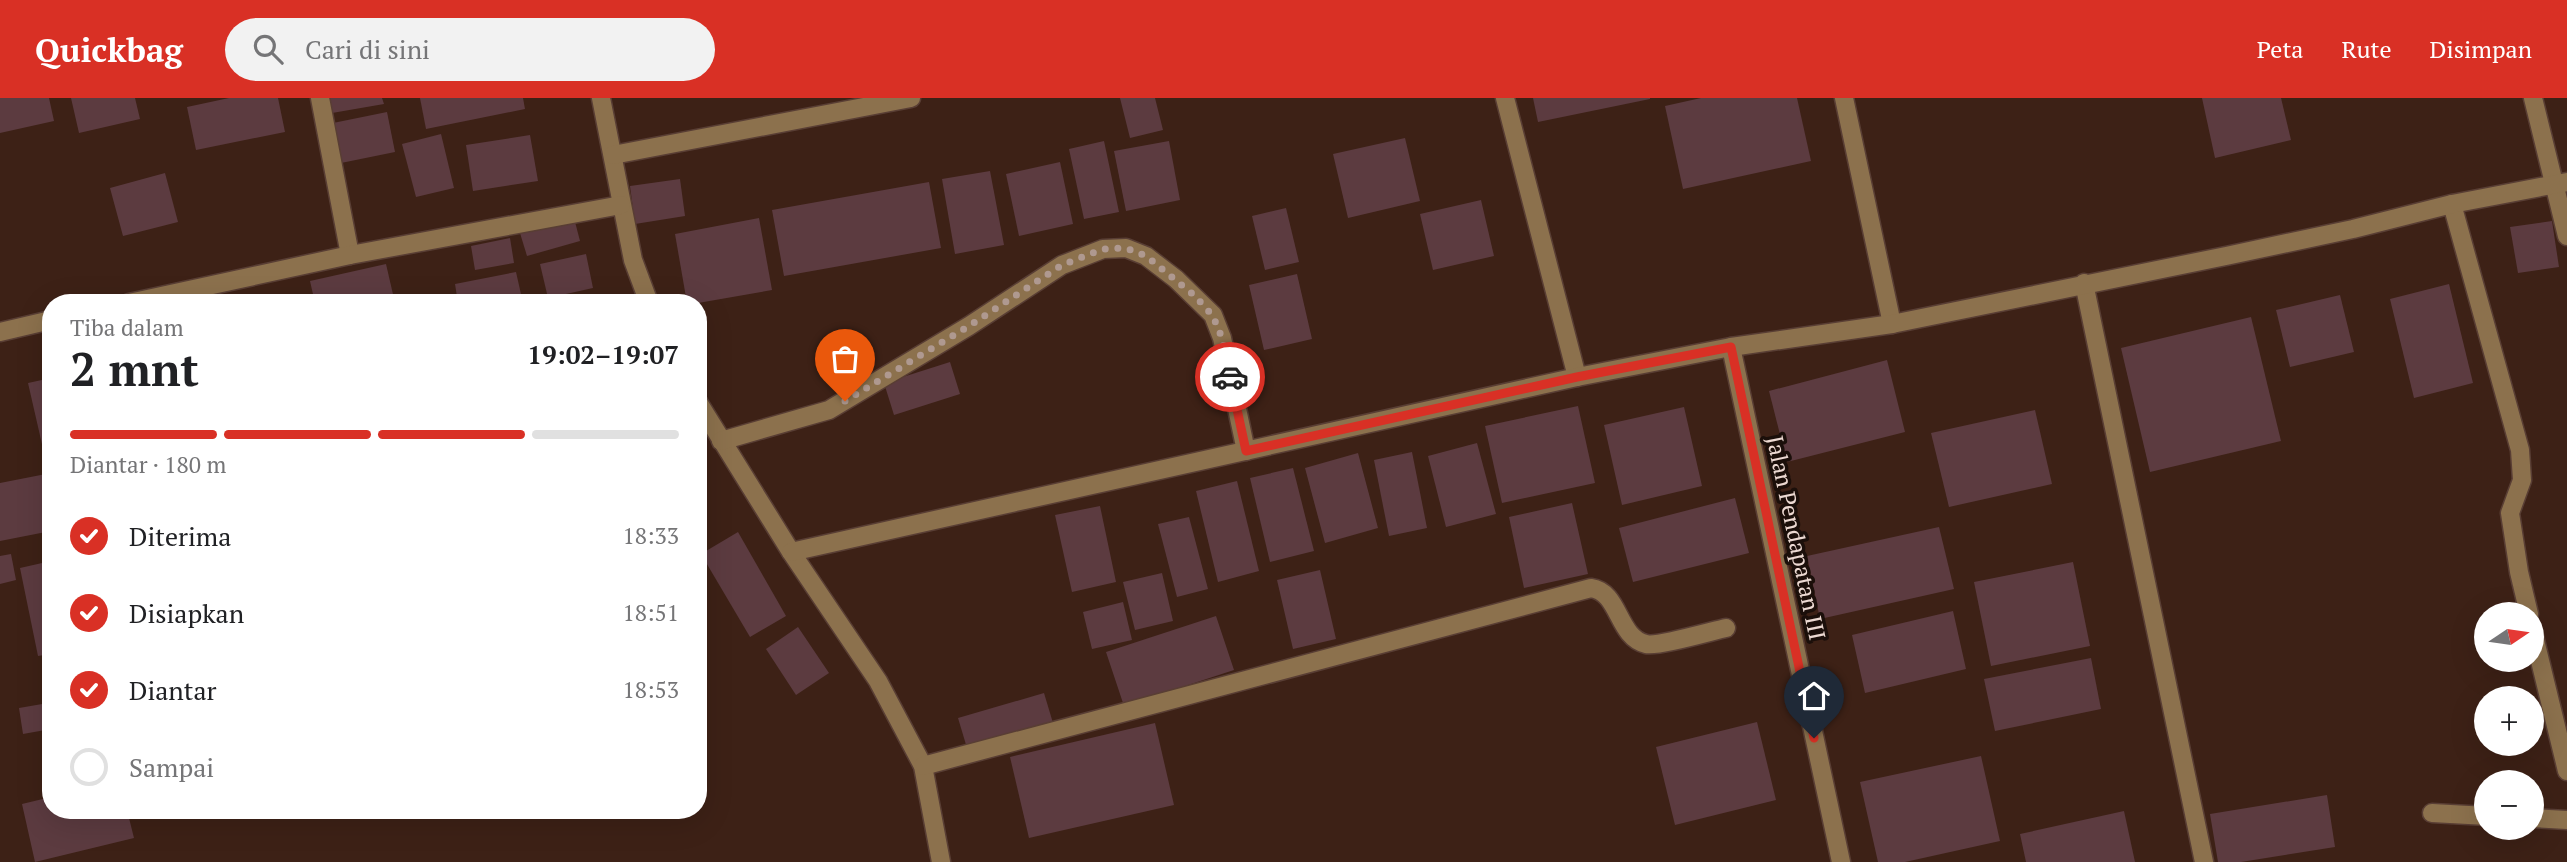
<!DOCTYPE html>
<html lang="id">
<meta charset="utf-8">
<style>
:root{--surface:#fff;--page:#f2f2f2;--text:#202124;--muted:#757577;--line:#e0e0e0;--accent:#d93025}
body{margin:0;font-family:"PT Serif",serif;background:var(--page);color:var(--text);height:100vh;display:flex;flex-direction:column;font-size:26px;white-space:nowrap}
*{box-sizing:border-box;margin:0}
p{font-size:23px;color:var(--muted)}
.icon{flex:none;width:38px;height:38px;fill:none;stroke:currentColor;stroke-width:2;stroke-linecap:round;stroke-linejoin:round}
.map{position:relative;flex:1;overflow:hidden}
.details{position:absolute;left:42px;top:196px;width:665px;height:525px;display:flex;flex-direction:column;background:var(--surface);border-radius:28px;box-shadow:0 7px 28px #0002}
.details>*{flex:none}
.needle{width:46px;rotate:77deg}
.controls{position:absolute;left:2474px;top:504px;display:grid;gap:14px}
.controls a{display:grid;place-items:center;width:70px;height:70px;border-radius:50%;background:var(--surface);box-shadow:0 7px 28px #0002;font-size:35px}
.pin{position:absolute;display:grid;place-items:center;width:60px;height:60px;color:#fff;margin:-72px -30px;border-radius:50% 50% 50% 0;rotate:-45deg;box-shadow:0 0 7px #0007}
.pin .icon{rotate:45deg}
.courier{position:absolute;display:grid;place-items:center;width:70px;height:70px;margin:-35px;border:5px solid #d93025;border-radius:50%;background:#fff;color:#222;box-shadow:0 2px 9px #0007}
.summary em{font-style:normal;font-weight:700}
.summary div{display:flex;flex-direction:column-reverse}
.summary{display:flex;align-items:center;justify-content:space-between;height:119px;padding:0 28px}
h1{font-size:46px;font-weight:700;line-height:52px}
.bar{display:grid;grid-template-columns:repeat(4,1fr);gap:10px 7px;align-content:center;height:84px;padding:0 28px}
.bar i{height:9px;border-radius:5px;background:var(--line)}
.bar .on{background:var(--accent)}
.bar p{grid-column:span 4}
ol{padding:0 28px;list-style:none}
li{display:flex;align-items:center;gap:21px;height:77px}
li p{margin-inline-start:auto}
li .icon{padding:7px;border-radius:50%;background:var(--accent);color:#fff;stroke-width:4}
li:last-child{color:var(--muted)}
li i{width:38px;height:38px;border:4px solid var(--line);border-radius:50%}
header{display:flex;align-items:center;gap:42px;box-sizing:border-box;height:98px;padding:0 35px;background:var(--accent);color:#fff}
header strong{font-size:33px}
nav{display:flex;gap:38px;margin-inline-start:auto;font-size:24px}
.search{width:490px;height:63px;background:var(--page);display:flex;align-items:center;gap:18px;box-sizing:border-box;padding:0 24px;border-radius:38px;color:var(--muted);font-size:26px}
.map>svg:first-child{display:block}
.building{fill:#5c3b40}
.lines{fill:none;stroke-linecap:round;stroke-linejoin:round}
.minor-casing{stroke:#593e34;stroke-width:21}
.minor{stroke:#8c714d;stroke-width:18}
.done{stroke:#af9990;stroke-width:7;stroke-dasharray:0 12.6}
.route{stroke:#d93025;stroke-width:9}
.labels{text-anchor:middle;stroke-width:7;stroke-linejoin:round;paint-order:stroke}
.street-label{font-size:23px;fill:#ecd9d2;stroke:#1b0f0a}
</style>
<header>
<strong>Quickbag</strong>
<div class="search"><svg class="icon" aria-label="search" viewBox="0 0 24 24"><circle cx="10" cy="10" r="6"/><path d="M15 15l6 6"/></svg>Cari di sini</div>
<nav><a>Peta</a><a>Rute</a><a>Disimpan</a></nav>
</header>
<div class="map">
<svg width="2567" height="764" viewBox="0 0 2567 764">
<rect width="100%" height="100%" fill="#3d2116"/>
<g class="building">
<polygon points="0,0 49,0 54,23 0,35"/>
<polygon points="71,0 135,0 140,21 79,35"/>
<polygon points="229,0 278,0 285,34 196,52 187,9"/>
<polygon points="329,0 382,0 384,6 332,15"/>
<polygon points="420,0 523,0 525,11 426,31"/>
<polygon points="1120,0 1155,0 1163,32 1130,40"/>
<polygon points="1533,0 1650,0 1650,1 1538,24"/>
<polygon points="1701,0 1797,0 1811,63 1683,91 1665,8"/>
<polygon points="2202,0 2281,0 2291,42 2215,60"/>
<polygon points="387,14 395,54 341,65 333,25"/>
<polygon points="441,36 454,90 416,99 402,46"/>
<polygon points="530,37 538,83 473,93 466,47"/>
<polygon points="1405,40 1420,103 1348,120 1333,56"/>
<polygon points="1104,43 1119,114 1084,121 1069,51"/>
<polygon points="1169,43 1180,102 1126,113 1114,53"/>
<polygon points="1060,64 1073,126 1019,138 1006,76"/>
<polygon points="990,73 1004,147 955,156 942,81"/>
<polygon points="165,75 178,124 123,138 110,90"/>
<polygon points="680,81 685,118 635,126 630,88"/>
<polygon points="929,84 941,150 784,178 772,112"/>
<polygon points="1481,102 1494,158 1433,172 1420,116"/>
<polygon points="1286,110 1299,164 1265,172 1252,118"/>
<polygon points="574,120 580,143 527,158 520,135"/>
<polygon points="759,120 772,192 698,205 687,205 675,136"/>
<polygon points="2552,123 2559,169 2518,175 2510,129"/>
<polygon points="510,140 514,165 475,172 471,148"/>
<polygon points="586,156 593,190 548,200 540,166"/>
<polygon points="386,166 395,205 315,205 310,183"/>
<polygon points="516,174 523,205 458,205 455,186"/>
<polygon points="1297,176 1312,241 1264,252 1249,187"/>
<polygon points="2449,186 2473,285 2414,300 2390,201"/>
<polygon points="2340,197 2354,254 2290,269 2276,212"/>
<polygon points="2251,219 2281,343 2150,374 2121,250"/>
<polygon points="1887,262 1905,334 1787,364 1769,293"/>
<polygon points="950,264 960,296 894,317 884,285"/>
<polygon points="51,280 51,354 44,355 28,285"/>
<polygon points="1578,308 1595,385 1502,405 1485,328"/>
<polygon points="1684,309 1702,388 1622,407 1604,327"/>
<polygon points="2035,312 2052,386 1949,409 1931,335"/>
<polygon points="1477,345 1496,416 1446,429 1428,358"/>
<polygon points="1412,354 1427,430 1389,438 1374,362"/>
<polygon points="1358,355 1378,430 1325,445 1305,370"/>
<polygon points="1293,370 1314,453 1270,464 1250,380"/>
<polygon points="51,375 51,433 0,443 0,385"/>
<polygon points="1237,383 1259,473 1218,484 1196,393"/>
<polygon points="1735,400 1749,455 1633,484 1619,430"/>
<polygon points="1572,405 1588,476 1524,490 1509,419"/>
<polygon points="1100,408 1116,484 1072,494 1055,417"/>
<polygon points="1189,419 1208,491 1177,499 1158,426"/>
<polygon points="1939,429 1954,491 1820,521 1807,458"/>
<polygon points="738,434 786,518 750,539 701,456"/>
<polygon points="11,456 16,482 0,486 0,458"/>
<polygon points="51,463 51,556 38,558 20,470"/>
<polygon points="2073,464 2090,548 1991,568 1974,484"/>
<polygon points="1320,472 1336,541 1293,551 1277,482"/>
<polygon points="1162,475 1173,523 1135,532 1123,484"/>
<polygon points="1123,504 1132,542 1092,551 1083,514"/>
<polygon points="1953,513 1966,571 1865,595 1852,537"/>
<polygon points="1216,518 1234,572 1124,608 1106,554"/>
<polygon points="798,529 829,575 796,597 766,551"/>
<polygon points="2091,560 2101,611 1995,633 1984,581"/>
<polygon points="1044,595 1053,625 967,650 958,620"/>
<polygon points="48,605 51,631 23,636 19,610"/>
<polygon points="1757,624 1776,702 1675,727 1656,649"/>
<polygon points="1155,625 1174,707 1029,740 1010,659"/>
<polygon points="1981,658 2000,743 1905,764 1878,764 1860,684"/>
<polygon points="2327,697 2335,749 2241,764 2218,764 2210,716"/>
<polygon points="51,699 51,712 127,712 134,740 35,764 22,706"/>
<polygon points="2124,713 2135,764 2026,764 2020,736"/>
</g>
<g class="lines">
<defs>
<g id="minor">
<polyline points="320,0 350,157"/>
<polyline points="601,0 633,162 649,205"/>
<polyline points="1505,0 1577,279"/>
<polyline points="1844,0 1892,226"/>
<polyline points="2533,0 2567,138"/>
<polyline points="613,57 911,0"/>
<polyline points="2452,106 2520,352 2522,382 2510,415 2519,474 2529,516"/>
<polyline points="2084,185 2204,764"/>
<polyline points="129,205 350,157 621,107"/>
<polyline points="0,234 51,222"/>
<polyline points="1731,249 1841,764"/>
<polyline points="698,304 791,454 878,583 923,668 941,764"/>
<polyline points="721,343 829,312 969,228 1062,167 1103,151 1126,150 1146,158 1176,181 1213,217 1222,240 1246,353"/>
<polyline points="791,454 1577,279 1731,249 1892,226 2226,158 2353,131 2452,106 2567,84"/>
<polyline points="2532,530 2567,673"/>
<path d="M923,668L1591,490C1620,494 1617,539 1646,546C1657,549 1712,533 1726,530"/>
<polyline points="2432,715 2487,718"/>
<polyline points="2532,720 2567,722"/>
</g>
</defs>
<use href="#minor" class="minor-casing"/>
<use href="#minor" class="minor"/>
</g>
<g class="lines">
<polyline class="done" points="845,303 969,228 1062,167 1103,151 1126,150 1146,158 1194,197 1213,218 1222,240 1230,279"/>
<polyline class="route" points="1230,279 1246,353 1577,279 1731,249 1814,640"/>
</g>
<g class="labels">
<g class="street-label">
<text transform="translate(1796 440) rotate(78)" y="8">Jalan Pendapatan III</text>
</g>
</g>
</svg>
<div class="controls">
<a><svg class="needle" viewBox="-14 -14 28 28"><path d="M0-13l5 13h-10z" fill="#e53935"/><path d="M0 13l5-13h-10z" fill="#757577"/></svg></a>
<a>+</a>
<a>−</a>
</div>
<div class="pin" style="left:845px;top:303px;background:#ea580c"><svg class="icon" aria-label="bag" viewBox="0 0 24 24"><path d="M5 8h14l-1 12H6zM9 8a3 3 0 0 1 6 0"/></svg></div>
<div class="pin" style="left:1814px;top:640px;background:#1f2937"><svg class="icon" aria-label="home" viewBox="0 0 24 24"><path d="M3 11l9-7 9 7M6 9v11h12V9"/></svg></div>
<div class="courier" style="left:1230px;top:279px"><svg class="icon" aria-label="car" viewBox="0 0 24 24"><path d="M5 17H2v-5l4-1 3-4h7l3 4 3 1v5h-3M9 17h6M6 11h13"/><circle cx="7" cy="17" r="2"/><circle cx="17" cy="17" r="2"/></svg></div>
<section class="details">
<div class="summary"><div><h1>2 mnt</h1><p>Tiba dalam</p></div><em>19:02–19:07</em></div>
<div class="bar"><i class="on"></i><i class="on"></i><i class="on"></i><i></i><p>Diantar · 180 m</p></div>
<ol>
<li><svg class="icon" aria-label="check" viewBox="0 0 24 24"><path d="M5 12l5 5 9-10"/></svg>Diterima<p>18:33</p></li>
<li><svg class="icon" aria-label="check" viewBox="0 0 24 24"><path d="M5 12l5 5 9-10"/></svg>Disiapkan<p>18:51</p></li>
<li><svg class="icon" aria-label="check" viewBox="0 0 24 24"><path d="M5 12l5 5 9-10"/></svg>Diantar<p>18:53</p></li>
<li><i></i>Sampai</li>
</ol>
</section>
</div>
